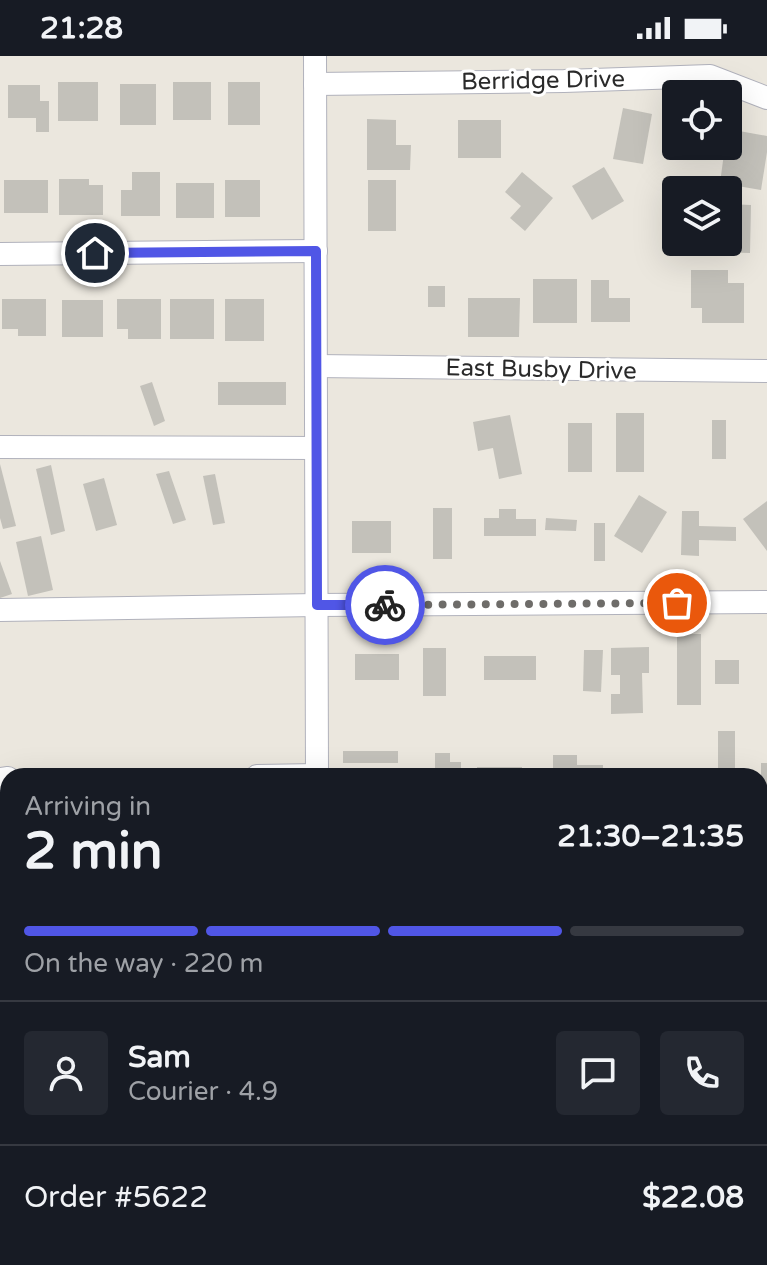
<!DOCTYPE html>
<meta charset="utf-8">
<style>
:root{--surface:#171b24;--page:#242831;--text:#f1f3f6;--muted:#9ea1a6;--line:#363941;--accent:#5056e6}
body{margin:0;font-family:"Varela Round",sans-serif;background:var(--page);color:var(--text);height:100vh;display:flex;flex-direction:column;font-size:30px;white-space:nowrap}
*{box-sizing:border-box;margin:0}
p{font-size:26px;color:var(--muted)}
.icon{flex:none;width:44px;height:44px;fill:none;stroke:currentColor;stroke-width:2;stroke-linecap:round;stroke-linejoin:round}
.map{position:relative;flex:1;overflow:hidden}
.panel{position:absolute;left:0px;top:712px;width:768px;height:498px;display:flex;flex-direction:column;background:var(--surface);border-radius:24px 24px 0 0;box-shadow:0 8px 32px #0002}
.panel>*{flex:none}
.tools{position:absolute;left:662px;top:24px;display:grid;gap:16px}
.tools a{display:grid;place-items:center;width:80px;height:80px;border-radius:8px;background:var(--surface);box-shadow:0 8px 32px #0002;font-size:40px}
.pin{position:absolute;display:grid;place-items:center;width:68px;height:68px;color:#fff;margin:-34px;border:4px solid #fff;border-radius:50%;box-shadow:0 2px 8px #0007}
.courier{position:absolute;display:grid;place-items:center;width:80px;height:80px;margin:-40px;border:6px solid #5056e6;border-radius:50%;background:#fff;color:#222;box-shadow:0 2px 10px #0007}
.headline em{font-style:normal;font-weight:800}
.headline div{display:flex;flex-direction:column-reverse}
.headline{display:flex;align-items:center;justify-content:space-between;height:136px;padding:0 24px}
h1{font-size:52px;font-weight:800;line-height:60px}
.bar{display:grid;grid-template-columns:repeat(4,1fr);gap:12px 8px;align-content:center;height:96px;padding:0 24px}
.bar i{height:10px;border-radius:6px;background:var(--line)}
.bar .current{background:var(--accent)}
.bar p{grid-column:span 4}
.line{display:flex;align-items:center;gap:20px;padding:0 24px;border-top:2px solid var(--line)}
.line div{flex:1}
.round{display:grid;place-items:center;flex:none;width:84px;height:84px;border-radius:8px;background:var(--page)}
.status{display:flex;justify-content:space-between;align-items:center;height:56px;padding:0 40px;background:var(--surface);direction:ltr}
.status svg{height:22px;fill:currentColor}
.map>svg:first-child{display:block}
.building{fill:#c3c1ba}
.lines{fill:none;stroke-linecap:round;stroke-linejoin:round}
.lane-casing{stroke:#b1b2bc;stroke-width:13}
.street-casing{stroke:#b1b2bc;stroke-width:24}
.lane{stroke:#fff;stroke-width:11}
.street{stroke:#fff;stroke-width:22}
.done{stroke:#6e6c69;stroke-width:8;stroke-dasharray:0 14.4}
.route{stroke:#5056e6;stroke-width:10}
.labels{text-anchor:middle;stroke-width:6;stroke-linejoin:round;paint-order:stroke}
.street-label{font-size:24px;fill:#2a2a2a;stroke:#fff}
</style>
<div class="status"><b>21:28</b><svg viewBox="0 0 49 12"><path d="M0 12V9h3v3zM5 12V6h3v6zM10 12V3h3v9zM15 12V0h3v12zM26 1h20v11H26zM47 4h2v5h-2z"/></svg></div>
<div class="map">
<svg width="767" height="1209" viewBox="0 0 767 1209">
<rect width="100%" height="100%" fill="#ebe7de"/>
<g class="building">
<rect x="58" y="26" width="40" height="39"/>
<rect x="173" y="26" width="38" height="38"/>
<rect x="228" y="26" width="32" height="43"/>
<rect x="120" y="28" width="36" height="41"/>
<polygon points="8,29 40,29 40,45 49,45 49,76 36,76 36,62 8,62"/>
<polygon points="623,52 652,58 643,108 613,103"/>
<polygon points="367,63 396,64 396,89 411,89 410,114 367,114"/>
<rect x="458" y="64" width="43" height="38"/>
<polygon points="728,73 767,80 767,96 761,134 720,127 725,90 728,90"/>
<polygon points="604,111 624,145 592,164 572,130"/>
<polygon points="132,116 160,116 160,160 121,160 121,134 132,134"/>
<polygon points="522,116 553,142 525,175 510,162 521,150 505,136"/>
<polygon points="59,123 89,123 89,129 103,129 103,159 59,159"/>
<rect x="4" y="124" width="44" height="33"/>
<rect x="225" y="124" width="35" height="37"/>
<rect x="368" y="124" width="28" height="51"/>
<rect x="176" y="127" width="38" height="35"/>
<polygon points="728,148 751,149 750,197 712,196 712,186 728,186"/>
<polygon points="691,214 728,214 728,227 744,227 744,267 702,267 702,252 691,252"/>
<rect x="533" y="223" width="44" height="44"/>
<polygon points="591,224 609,224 609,242 630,242 630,266 591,266"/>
<rect x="428" y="230" width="17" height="21"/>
<polygon points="468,242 520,242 519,281 468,281"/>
<polygon points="2,243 46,243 46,280 18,280 18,273 2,273"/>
<polygon points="117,243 161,243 161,283 128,283 128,273 117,273"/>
<rect x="170" y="243" width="44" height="40"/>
<rect x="225" y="243" width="39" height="42"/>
<rect x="62" y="244" width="41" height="37"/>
<polygon points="152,326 165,365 154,370 140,330"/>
<rect x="218" y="326" width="68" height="23"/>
<rect x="616" y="357" width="28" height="59"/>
<polygon points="510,359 522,418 499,423 493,392 478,395 473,366"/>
<rect x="712" y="364" width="14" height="39"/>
<rect x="568" y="367" width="24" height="49"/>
<polygon points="0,408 16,470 3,473 0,462"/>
<polygon points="51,409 65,475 51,479 36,413"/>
<polygon points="169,415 186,464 173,468 156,418"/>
<polygon points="215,418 225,467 213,469 203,420"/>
<polygon points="104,422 117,469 96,475 83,428"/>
<polygon points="639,439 667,456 642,497 614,480"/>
<polygon points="767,445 767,495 743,463"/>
<rect x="433" y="452" width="19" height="51"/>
<polygon points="499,453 516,453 516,463 536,463 536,480 484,480 484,462 499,462"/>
<polygon points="682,455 699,455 699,470 736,471 736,485 699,484 699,500 681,499"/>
<polygon points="546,462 577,464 576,475 545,474"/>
<rect x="352" y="465" width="39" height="32"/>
<rect x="594" y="467" width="11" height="38"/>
<polygon points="41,480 53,534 28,540 16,486"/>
<polygon points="0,505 12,538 0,542"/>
<rect x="677" y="578" width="24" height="71"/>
<polygon points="649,591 649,617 642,617 643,657 611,658 611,638 620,638 620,619 611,619 611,592"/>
<rect x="423" y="592" width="23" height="48"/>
<polygon points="584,594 603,594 601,636 583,635"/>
<rect x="355" y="598" width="44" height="26"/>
<rect x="484" y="600" width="52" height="24"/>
<rect x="715" y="604" width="24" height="24"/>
<rect x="718" y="675" width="17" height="45"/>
<rect x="343" y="695" width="55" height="12"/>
<polygon points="435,697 450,697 450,706 461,706 461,720 428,720 428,715 435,715"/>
<polygon points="553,699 577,699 577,709 603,709 603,720 553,720"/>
<rect x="761" y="707" width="6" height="32"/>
<rect x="477" y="711" width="45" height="9"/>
<polygon points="0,810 8,834 8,858 2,860 0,852"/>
<polygon points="1,1007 8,1040 0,1042 0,1008"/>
<polygon points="0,1168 8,1187 8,1202 14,1202 17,1209 0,1209"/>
<polygon points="760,1180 767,1180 767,1206 743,1206 743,1202 760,1202"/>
<polygon points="69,1202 92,1202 89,1209 79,1209 68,1204"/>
<polygon points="125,1202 178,1202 181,1209 128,1209"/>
<rect x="359" y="1202" width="37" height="7"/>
<rect x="426" y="1202" width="32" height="7"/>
<rect x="473" y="1202" width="26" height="7"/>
<rect x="578" y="1202" width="25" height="7"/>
<rect x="625" y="1202" width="20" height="7"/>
<rect x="680" y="1202" width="15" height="7"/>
</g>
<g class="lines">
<defs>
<g id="lane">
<polyline points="0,1109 8,1109"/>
<polyline points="231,1202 231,1209"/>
</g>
<g id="street">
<polyline points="315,0 317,720"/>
<polyline points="315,28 564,25 710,20 767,42"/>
<polyline points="0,198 316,195"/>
<polyline points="316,310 767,315"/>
<polyline points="0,391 316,392"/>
<polyline points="0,554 317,549 767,546"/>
<polyline points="257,720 317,719"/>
<polyline points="0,723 8,722"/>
<polyline points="760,785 767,785"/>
<polyline points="0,885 8,885"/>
<polyline points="760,1016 767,1016"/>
<polyline points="0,1053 8,1053"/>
<polyline points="315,1202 315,1209"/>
</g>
</defs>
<use href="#lane" class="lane-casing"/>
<use href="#street" class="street-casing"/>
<use href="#lane" class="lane"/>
<use href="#street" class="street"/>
</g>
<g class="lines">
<polyline class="done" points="385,549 677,547"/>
<polyline class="route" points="95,197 316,195 317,549 385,549"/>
</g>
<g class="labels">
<g class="street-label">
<text transform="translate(543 24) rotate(-1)" y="8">Berridge Drive</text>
<text transform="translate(541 313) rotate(1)" y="8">East Busby Drive</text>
</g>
</g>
</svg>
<div class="tools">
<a><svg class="icon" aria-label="locate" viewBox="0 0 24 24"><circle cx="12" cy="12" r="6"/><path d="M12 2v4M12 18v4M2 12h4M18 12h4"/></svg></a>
<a><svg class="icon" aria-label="layers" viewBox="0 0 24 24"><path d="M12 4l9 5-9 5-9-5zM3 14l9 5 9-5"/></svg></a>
</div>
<div class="pin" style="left:677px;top:547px;background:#ea580c"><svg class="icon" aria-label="bag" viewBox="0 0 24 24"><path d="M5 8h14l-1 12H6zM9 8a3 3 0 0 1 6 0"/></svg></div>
<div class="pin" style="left:95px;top:197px;background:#1f2937"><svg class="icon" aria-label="home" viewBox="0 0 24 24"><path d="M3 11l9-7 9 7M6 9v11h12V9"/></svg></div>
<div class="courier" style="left:385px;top:549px"><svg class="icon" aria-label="bike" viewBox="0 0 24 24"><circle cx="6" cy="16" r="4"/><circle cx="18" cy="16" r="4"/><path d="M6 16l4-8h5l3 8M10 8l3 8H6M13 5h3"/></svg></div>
<section class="panel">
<div class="headline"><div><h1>2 min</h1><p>Arriving in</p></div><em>21:30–21:35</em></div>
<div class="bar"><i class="current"></i><i class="current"></i><i class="current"></i><i></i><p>On the way · 220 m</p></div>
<div class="line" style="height:144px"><a class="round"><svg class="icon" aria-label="person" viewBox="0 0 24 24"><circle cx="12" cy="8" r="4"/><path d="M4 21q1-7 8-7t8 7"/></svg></a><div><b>Sam</b><p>Courier · 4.9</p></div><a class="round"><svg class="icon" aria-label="chat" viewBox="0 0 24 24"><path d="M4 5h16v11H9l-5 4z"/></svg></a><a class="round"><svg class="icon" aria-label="phone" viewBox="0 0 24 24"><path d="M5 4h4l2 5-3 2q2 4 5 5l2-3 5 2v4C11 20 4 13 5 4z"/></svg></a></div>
<div class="line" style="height:104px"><div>Order #5622</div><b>$22.08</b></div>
</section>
</div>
